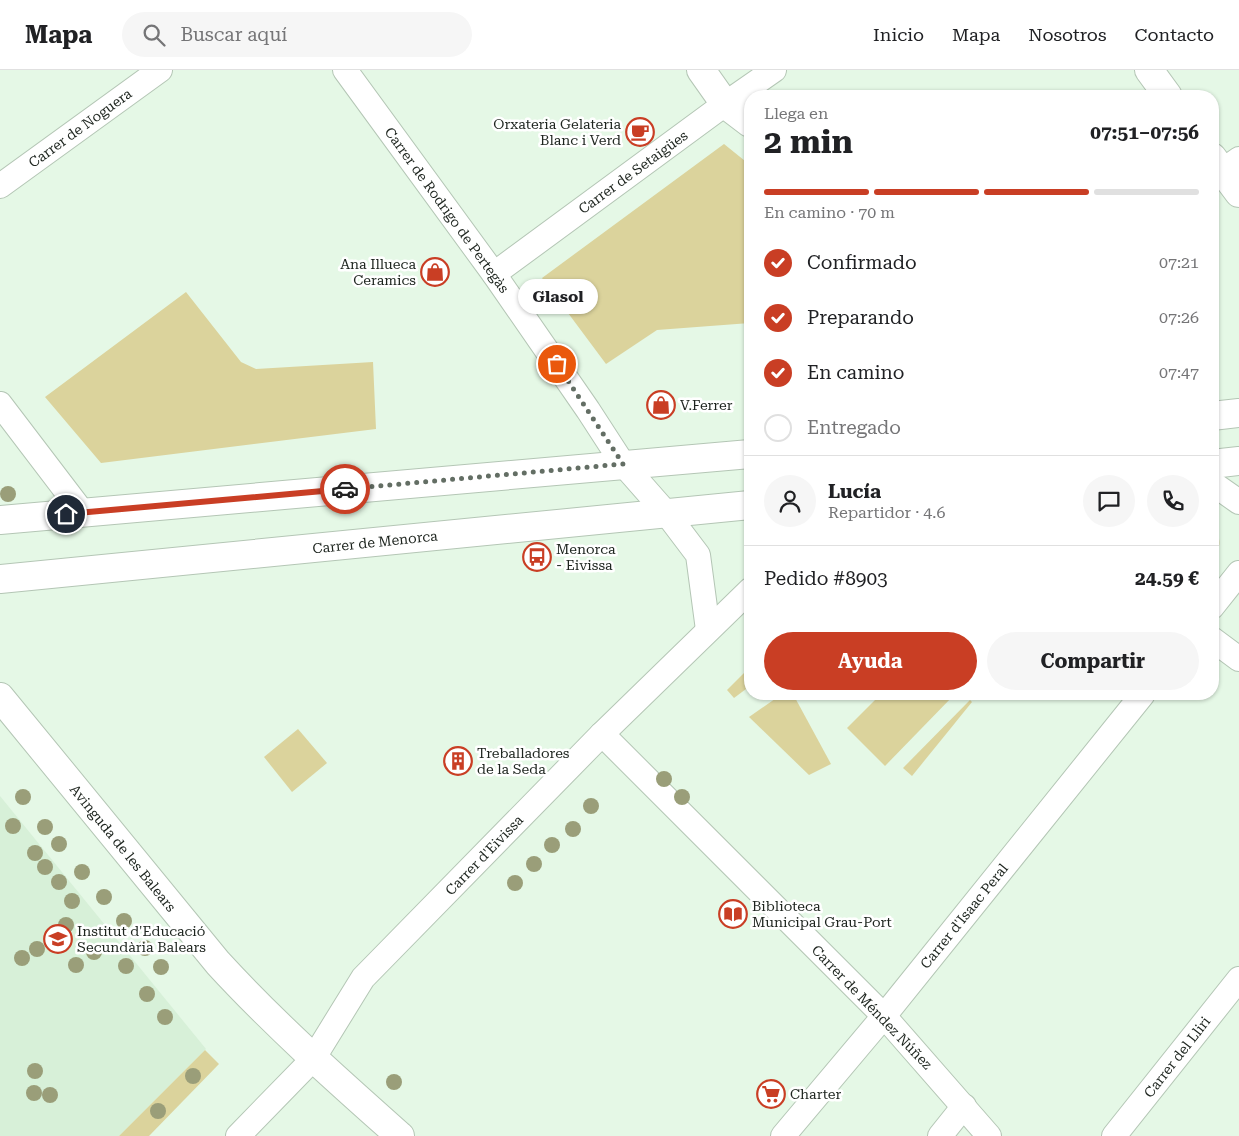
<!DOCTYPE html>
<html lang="es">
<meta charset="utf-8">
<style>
:root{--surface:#fff;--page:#f6f6f6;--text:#202124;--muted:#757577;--line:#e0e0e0;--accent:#c93e24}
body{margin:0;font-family:"Roboto Serif",serif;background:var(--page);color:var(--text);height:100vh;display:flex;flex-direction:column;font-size:19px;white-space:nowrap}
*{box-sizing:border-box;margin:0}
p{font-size:16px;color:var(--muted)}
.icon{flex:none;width:28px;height:28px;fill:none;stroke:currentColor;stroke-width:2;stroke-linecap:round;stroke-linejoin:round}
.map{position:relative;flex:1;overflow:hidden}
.sheet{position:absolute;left:744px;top:20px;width:475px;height:610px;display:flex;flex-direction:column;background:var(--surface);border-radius:20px;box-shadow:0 1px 4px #0004}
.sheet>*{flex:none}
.pin{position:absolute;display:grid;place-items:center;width:42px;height:42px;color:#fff;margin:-21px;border:2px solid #fff;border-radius:50%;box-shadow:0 1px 5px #0007}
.courier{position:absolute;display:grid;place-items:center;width:50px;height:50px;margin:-25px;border:4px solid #c93e24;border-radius:50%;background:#fff;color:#222;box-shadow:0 1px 6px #0007}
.bubble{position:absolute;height:35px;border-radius:18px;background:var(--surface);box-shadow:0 1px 4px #0004;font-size:16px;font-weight:700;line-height:35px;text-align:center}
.headline em{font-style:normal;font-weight:700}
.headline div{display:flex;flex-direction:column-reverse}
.headline{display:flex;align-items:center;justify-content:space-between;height:85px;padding:0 20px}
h1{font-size:32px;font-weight:700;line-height:38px}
.bar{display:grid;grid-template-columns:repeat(4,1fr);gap:8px 5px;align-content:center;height:60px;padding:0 20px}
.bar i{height:6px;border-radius:4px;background:var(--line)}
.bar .selected{background:var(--accent)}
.bar p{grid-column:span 4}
.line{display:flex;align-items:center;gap:12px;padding:0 20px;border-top:1px solid var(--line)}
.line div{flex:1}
.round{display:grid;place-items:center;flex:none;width:52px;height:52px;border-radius:26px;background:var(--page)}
ol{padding:0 20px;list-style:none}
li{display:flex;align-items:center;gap:15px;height:55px}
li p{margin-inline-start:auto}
li .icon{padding:5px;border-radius:50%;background:var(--accent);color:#fff;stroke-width:4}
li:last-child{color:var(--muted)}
li i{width:28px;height:28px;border:2px solid var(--line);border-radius:50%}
.cta{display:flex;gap:10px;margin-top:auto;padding:10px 20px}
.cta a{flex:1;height:58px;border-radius:30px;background:var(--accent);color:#fff;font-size:20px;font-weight:700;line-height:58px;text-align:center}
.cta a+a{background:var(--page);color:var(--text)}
header{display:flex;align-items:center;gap:30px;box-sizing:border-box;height:70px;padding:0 25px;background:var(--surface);border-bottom:1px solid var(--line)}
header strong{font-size:24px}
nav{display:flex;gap:28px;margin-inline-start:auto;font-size:18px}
.search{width:350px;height:45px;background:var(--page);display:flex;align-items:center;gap:12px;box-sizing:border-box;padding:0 18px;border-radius:28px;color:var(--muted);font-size:19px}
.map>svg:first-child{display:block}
.built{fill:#d7f0d8}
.green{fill:#dbd39c}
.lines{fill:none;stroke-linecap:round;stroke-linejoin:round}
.street-casing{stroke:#b4c6b5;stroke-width:26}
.secondary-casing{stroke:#b4c6b5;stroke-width:30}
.primary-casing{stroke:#b4c6b5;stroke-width:30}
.street{stroke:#fff;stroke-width:24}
.secondary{stroke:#fff;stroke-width:28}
.primary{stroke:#fff;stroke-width:28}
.tree{fill:#9a9e79}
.done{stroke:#636e64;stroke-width:5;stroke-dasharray:0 9}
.route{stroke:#c93e24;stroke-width:6}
.labels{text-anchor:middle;stroke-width:5;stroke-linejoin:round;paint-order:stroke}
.poi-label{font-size:14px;fill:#1d241e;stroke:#fff;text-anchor:start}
.street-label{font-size:14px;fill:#1d241e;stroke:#fff}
</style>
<header>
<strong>Mapa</strong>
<div class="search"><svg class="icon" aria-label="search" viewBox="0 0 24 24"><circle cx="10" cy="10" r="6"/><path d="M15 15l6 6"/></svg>Buscar aquí</div>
<nav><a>Inicio</a><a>Mapa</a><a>Nosotros</a><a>Contacto</a></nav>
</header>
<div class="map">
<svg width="1239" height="1066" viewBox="0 0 1239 1066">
<rect width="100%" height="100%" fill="#e5f8e6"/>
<polygon class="built" points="0,726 206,979 119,1066 0,1066"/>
<g class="green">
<polygon points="724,74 750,95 750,253 657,260 606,294 542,208"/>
<polygon points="186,222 241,292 256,299 373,292 376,359 101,393 45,327"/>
<path d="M1213,455C1222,469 1221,477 1213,491Z"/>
<polygon points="750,597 750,616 734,628 727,620"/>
<polygon points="782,624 793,624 831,694 809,705 749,647"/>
<polygon points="881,624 953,624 954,625 885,696 847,658"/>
<polygon points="970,630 972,632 912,706 903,698"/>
<polygon points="298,659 327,693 292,722 264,687"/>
<polygon points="205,980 219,994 149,1066 119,1066"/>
</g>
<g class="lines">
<defs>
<g id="street">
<polyline points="345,0 494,204 588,340 623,394 667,444 698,485 708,560"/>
<polyline points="1222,101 1239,89"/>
<polyline points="0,116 160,0"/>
<polyline points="494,204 725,34 774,0"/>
<polyline points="0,334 83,443"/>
<polyline points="1212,413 1239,432"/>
<polyline points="1212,537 1239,503"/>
<polyline points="1212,569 1239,589"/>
<polyline points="602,664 884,946 989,1066"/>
<polyline points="238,1066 313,989 363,908 602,664 750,520"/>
<polyline points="783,1066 884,946 1143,624"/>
<polyline points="940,1066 964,1036"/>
<polyline points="1114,1066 1239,909"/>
</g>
<polyline id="secondary" points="701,0 725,34 750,53"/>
<g id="primary">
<polyline points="1149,0 1168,26"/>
<polyline points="1212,87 1239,123"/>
<polyline points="1212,346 1239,343"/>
<polyline points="1212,394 1239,391"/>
<polyline points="0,450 750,384"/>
<polyline points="0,509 750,435"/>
<path d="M0,627L218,893C275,955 337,1010 400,1066"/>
</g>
</defs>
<use href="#street" class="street-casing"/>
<use href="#secondary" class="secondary-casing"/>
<use href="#primary" class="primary-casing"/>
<use href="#street" class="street"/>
<use href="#secondary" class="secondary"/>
<use href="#primary" class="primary"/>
</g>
<g class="tree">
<circle cx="8" cy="424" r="8"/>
<circle cx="664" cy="709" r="8"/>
<circle cx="23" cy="727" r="8"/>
<circle cx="682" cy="727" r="8"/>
<circle cx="591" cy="736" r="8"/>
<circle cx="13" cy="756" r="8"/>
<circle cx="45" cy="757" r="8"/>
<circle cx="573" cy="759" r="8"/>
<circle cx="59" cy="774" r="8"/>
<circle cx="552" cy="775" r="8"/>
<circle cx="35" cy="783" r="8"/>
<circle cx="534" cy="794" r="8"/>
<circle cx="45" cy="797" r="8"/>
<circle cx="82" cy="802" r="8"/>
<circle cx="59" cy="812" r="8"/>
<circle cx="515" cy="813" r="8"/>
<circle cx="104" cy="827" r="8"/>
<circle cx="72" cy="831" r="8"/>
<circle cx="124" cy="851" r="8"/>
<circle cx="66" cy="855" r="8"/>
<circle cx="53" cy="865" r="8"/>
<circle cx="145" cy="878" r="8"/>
<circle cx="37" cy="879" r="8"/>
<circle cx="94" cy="882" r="8"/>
<circle cx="22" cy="888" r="8"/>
<circle cx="76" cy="895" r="8"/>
<circle cx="126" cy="896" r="8"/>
<circle cx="161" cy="897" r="8"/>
<circle cx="147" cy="924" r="8"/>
<circle cx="165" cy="947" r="8"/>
<circle cx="35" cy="1001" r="8"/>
<circle cx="193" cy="1006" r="8"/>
<circle cx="394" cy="1012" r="8"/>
<circle cx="34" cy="1023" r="8"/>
<circle cx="50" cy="1025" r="8"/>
<circle cx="158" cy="1041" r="8"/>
</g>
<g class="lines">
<polyline class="done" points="345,419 623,394 557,294"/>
<polyline class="route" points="66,444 345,419"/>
</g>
<defs>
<symbol id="cafe-ring" viewBox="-11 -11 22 22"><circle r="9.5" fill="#fff" stroke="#c93e24" stroke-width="1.5"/><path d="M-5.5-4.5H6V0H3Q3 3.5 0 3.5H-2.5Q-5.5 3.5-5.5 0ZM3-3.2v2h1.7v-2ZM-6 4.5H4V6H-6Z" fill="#c93e24"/></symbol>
<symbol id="shop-ring" viewBox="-11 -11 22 22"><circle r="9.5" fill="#fff" stroke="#c93e24" stroke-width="1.5"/><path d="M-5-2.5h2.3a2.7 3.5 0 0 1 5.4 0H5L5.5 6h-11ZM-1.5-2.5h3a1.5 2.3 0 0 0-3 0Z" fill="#c93e24"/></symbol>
<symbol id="bus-ring" viewBox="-11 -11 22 22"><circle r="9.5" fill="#fff" stroke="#c93e24" stroke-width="1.5"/><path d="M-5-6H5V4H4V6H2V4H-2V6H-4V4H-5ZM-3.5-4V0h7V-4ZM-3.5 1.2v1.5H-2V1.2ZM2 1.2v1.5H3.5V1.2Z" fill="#c93e24"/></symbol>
<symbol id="building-ring" viewBox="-11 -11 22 22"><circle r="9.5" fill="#fff" stroke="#c93e24" stroke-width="1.5"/><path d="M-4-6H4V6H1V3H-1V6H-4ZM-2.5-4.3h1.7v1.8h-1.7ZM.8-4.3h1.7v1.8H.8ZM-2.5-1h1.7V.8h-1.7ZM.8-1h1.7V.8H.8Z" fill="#c93e24"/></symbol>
<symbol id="library-ring" viewBox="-11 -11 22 22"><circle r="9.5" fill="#fff" stroke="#c93e24" stroke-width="1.5"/><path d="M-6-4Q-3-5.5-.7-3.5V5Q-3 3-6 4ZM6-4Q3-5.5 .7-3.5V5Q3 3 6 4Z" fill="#c93e24"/></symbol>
<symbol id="school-ring" viewBox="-11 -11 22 22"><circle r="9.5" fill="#fff" stroke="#c93e24" stroke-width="1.5"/><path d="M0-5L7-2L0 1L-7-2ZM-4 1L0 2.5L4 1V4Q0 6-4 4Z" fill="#c93e24"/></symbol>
<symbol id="supermarket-ring" viewBox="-11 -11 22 22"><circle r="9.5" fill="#fff" stroke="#c93e24" stroke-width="1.5"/><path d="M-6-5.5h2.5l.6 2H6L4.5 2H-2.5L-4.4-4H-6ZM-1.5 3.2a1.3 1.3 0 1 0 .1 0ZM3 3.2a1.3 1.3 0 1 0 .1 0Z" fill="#c93e24"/></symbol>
</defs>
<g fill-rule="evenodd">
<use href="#cafe-ring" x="624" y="46" width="32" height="32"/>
<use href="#shop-ring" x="419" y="186" width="32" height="32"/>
<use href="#shop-ring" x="645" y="319" width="32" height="32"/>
<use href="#bus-ring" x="521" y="471" width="32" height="32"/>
<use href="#building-ring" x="442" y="675" width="32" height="32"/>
<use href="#library-ring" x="717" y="828" width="32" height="32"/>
<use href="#school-ring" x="42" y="853" width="32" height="32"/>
<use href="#supermarket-ring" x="755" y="1008" width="32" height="32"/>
</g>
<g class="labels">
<g class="poi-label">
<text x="621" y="59" text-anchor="end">Orxateria Gelateria<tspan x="621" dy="16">Blanc i Verd</tspan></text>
<text x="416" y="199" text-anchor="end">Ana Illueca<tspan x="416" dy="16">Ceramics</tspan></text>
<text x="680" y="340">V.Ferrer</text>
<text x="556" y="484">Menorca<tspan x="556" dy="16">- Eivissa</tspan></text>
<text x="477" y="688">Treballadores<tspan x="477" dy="16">de la Seda</tspan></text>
<text x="752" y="841">Biblioteca<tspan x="752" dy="16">Municipal Grau-Port</tspan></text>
<text x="77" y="866">Institut d'Educació<tspan x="77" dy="16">Secundària Balears</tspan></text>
<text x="790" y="1029">Charter</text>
</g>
<g class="street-label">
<text transform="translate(80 58) rotate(-36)" y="5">Carrer de Noguera</text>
<text transform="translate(633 102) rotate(-36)" y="5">Carrer de Setaigües</text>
<text transform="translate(447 140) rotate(54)" y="5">Carrer de Rodrigo de Pertegàs</text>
<text transform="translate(375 472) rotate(-6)" y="5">Carrer de Menorca</text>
<text transform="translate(123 778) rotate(51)" y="5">Avinguda de les Balears</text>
<text transform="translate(484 785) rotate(-46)" y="5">Carrer d'Eivissa</text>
<text transform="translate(964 846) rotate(-51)" y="5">Carrer d'Isaac Peral</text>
<text transform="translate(872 937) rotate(46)" y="5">Carrer de Méndez Núñez</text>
<text transform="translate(1177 987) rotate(-52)" y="5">Carrer del Lliri</text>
</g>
</g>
</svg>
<div class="pin" style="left:557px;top:294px;background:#ea580c"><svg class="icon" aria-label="bag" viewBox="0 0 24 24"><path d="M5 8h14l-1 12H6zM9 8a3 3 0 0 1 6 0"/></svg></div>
<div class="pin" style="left:66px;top:444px;background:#1f2937"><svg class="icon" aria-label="home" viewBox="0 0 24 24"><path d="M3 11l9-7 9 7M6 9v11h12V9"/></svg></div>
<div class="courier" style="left:345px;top:419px"><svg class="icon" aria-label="car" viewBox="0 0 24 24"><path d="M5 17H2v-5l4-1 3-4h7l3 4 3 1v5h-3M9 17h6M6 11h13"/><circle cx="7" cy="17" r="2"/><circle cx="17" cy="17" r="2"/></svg></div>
<div class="bubble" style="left:518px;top:209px;width:80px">Glasol</div>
<section class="sheet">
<div class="headline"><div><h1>2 min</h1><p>Llega en</p></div><em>07:51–07:56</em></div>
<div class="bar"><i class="selected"></i><i class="selected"></i><i class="selected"></i><i></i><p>En camino · 70 m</p></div>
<ol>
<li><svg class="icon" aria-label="check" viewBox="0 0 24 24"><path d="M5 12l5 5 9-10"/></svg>Confirmado<p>07:21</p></li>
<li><svg class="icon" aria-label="check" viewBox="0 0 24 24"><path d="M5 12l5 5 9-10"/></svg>Preparando<p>07:26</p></li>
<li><svg class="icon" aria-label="check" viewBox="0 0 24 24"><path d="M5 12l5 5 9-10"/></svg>En camino<p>07:47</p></li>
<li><i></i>Entregado</li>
</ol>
<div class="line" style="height:90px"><a class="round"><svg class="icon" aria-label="person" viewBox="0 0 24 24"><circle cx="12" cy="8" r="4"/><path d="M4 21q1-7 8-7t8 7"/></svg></a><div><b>Lucía</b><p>Repartidor · 4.6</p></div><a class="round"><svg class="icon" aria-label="chat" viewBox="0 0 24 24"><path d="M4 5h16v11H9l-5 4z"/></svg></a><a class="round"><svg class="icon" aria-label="phone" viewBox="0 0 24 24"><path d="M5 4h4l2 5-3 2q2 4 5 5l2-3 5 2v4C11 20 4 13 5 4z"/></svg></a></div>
<div class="line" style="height:65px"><div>Pedido #8903</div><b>24.59 €</b></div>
<div class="cta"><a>Ayuda</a><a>Compartir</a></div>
</section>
</div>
